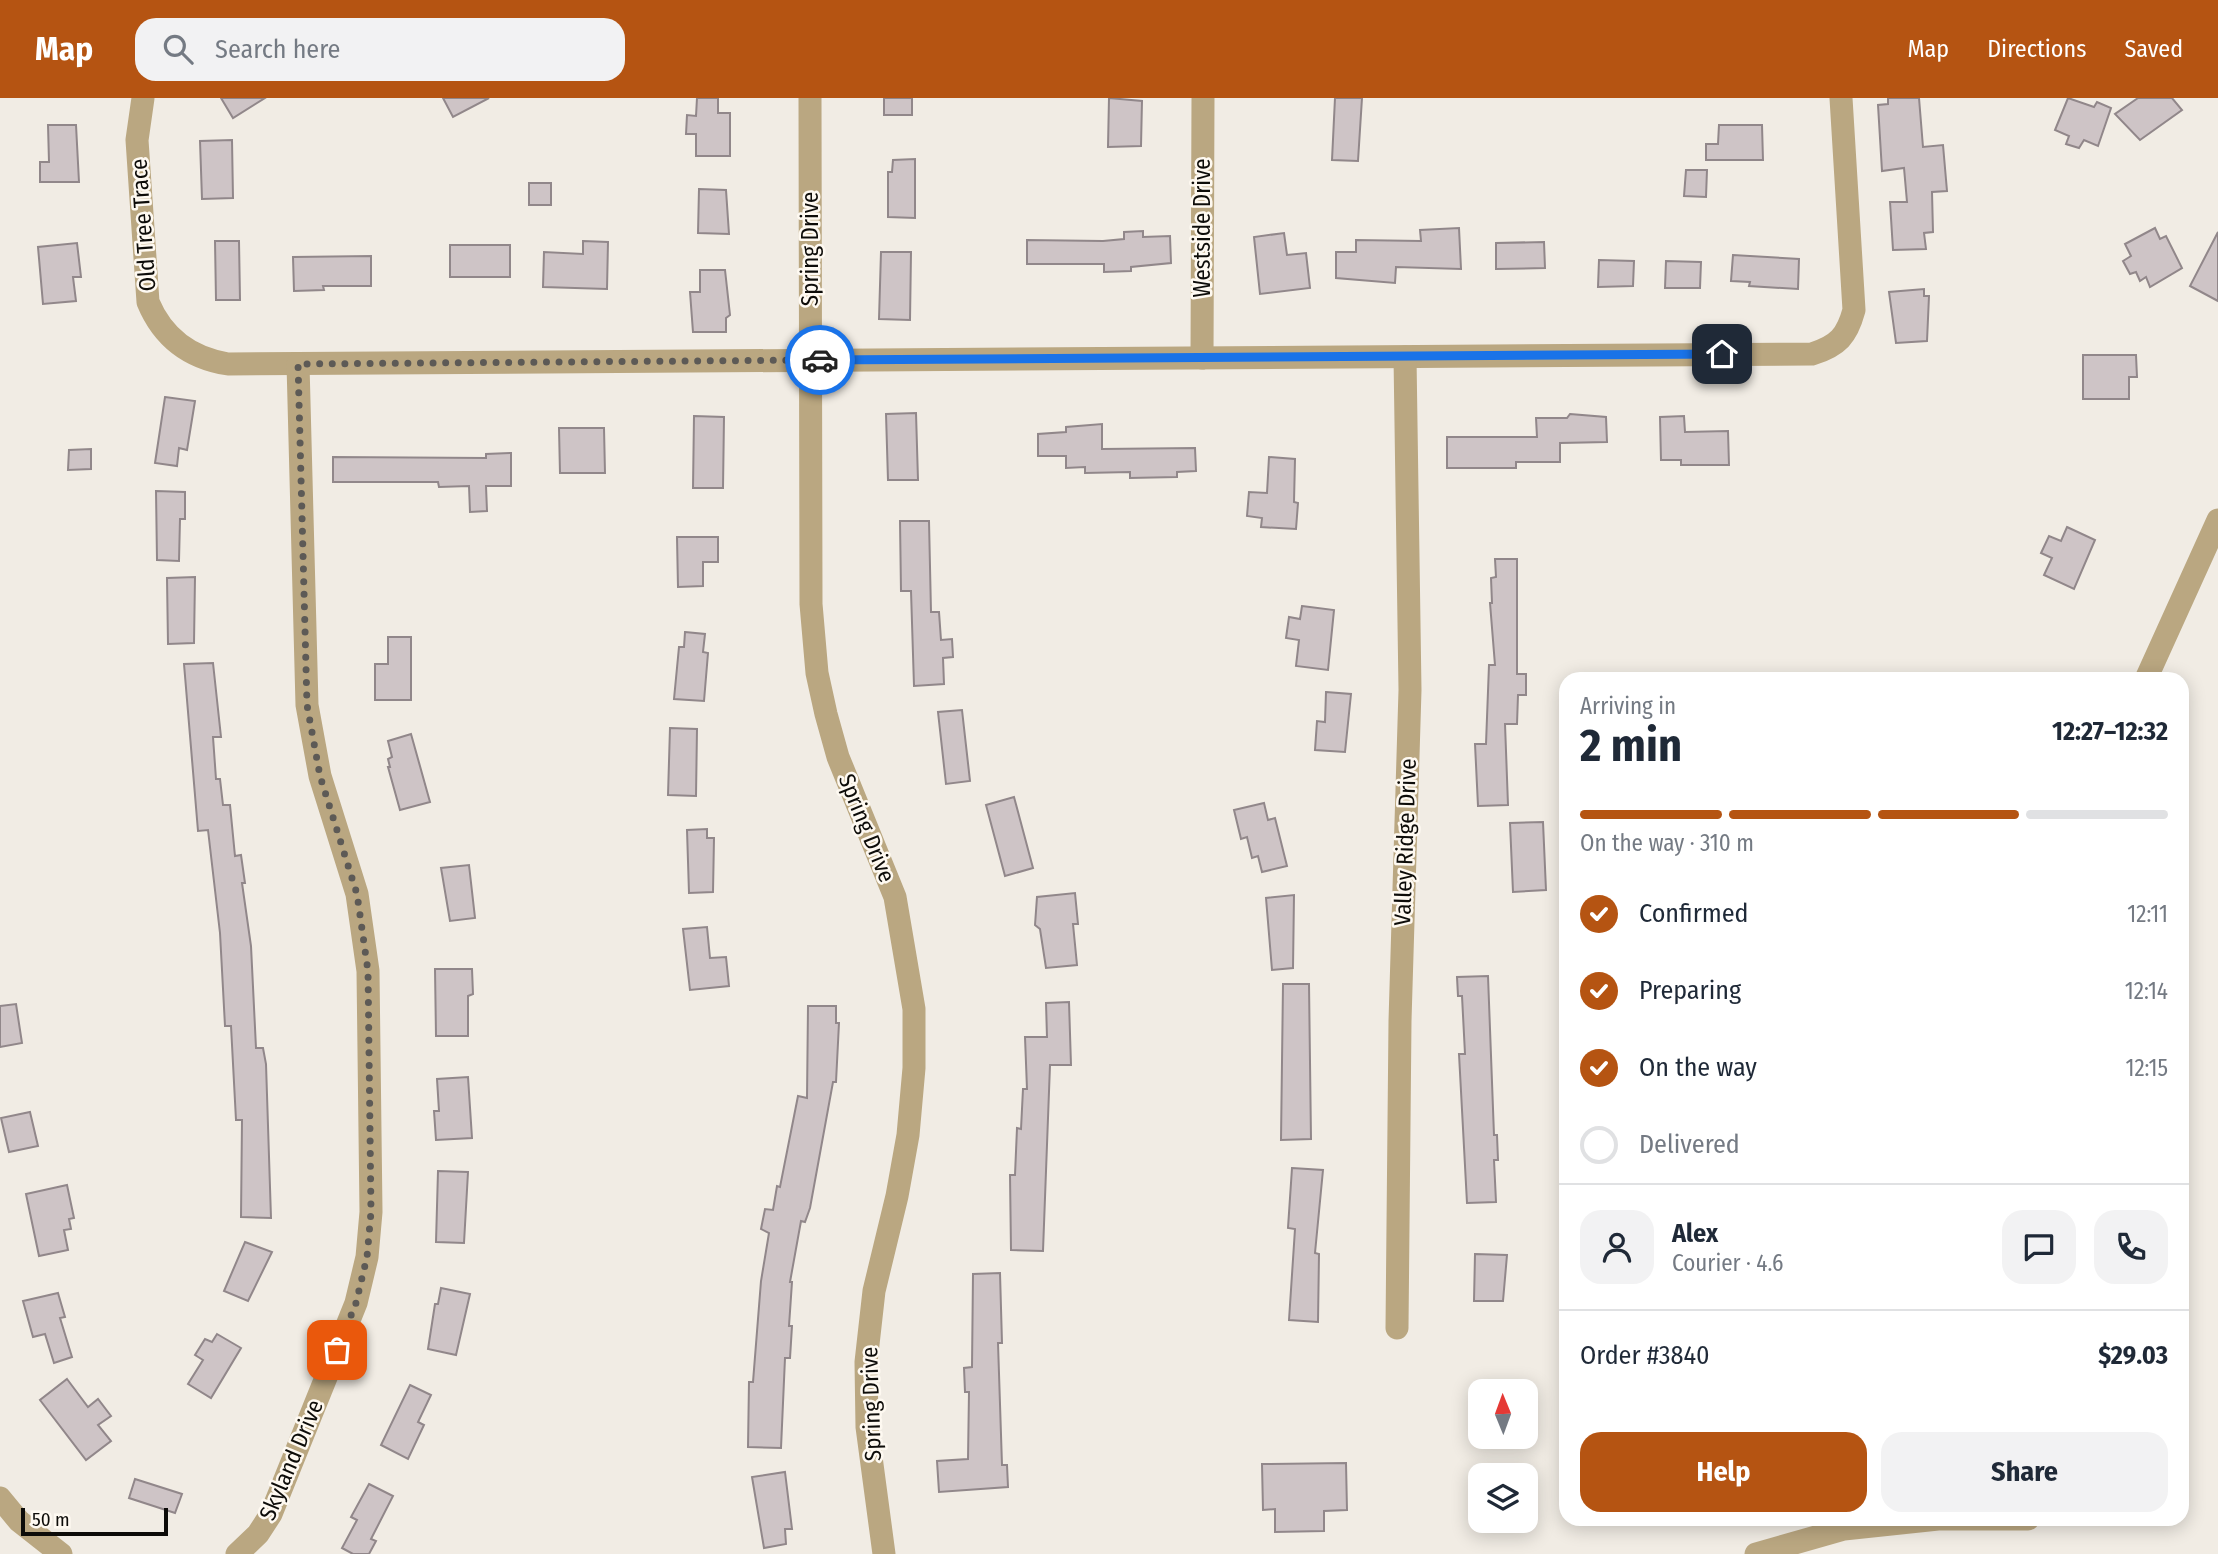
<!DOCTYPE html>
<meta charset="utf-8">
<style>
:root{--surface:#fff;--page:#f2f2f3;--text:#1f2937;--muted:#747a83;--line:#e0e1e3;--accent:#b55412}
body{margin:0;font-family:"Fira Sans Condensed",sans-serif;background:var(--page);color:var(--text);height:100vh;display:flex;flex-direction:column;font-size:26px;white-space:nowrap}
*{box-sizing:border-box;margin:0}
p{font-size:23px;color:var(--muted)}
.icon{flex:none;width:38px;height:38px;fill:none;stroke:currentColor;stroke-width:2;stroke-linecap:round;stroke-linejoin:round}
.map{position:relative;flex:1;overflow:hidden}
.details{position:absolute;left:1559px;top:574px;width:630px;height:854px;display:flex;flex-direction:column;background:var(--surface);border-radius:21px;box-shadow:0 4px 18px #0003}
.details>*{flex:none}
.needle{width:46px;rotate:359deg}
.buttons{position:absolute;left:1468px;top:1281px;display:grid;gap:14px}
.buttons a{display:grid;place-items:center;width:70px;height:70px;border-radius:14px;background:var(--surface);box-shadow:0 4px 18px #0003;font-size:35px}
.scale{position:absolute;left:21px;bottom:18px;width:147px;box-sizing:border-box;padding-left:7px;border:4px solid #0d0c09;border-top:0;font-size:19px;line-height:24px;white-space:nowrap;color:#0d0c09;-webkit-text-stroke:5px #fef9f1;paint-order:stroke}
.pin{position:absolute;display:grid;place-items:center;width:60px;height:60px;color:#fff;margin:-30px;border-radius:14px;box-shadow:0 4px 10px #0006}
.courier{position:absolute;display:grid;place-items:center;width:70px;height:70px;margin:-35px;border:5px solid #1a73e8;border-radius:50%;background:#fff;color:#222;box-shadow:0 2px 9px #0007}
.headline em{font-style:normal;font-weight:700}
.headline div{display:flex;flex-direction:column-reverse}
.headline{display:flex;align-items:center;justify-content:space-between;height:119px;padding:0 21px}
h1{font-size:46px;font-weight:700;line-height:52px}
.bar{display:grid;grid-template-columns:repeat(4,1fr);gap:10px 7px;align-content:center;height:84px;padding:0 21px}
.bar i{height:9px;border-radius:5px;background:var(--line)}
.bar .active{background:var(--accent)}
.bar p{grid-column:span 4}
.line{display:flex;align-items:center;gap:18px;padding:0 21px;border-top:2px solid var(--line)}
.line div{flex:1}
.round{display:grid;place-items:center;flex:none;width:74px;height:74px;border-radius:21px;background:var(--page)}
ol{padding:0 21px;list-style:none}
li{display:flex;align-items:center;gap:21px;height:77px}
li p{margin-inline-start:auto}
li .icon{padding:7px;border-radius:50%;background:var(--accent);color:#fff;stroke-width:4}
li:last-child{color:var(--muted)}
li i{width:38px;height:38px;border:4px solid var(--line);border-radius:50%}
.action{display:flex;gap:14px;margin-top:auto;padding:14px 21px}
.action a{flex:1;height:80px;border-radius:21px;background:var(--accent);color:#fff;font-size:28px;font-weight:700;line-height:80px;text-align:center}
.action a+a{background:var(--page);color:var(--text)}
header{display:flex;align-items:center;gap:42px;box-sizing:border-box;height:98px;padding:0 35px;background:var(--accent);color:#fff}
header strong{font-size:33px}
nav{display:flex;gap:38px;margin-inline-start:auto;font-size:24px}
.search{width:490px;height:63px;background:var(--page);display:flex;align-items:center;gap:18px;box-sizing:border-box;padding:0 24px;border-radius:21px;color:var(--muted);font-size:26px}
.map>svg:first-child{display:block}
.building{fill:#cec4c6;stroke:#91878a;stroke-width:2}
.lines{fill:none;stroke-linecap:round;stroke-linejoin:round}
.street{stroke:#baa781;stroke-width:23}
.done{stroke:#5d5a56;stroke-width:7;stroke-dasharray:0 12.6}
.route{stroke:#1a73e8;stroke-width:9}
.labels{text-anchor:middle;stroke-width:5;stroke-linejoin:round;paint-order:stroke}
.street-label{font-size:23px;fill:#0d0c09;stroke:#fef9f1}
</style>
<header>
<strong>Map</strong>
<div class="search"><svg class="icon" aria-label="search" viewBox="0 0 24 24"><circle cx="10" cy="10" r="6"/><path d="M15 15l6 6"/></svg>Search here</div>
<nav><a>Map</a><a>Directions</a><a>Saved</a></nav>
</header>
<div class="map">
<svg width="2218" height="1456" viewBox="0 0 2218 1456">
<rect width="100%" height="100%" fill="#f1ece4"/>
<g class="building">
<polygon points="221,0 265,0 233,20"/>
<polygon points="443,0 489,0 453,19"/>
<polygon points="697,0 718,0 718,15 730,15 730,58 696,58 696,36 686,36 687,17 696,18"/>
<rect x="884" y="0" width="28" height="17"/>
<polygon points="1109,0 1142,3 1141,48 1108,49"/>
<polygon points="1335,0 1362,0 1358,63 1332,62"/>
<polygon points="1888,0 1919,0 1923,49 1943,47 1947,93 1932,94 1933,134 1924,135 1926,151 1893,152 1890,104 1907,104 1904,70 1882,73 1878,7 1888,6"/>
<polygon points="2068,0 2094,9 2097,4 2111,10 2098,48 2084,42 2079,50 2066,46 2069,38 2055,32"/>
<polygon points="2138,0 2172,0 2182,12 2140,42 2115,16"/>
<polygon points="48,27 76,27 79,84 40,84 40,64 49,64"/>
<polygon points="1719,27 1762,27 1763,62 1706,62 1706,46 1718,46"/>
<polygon points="232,42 233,100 202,101 200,43"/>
<polygon points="915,61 915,120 888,119 888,74 892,74 893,62"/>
<polygon points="1686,72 1707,72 1706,99 1684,98"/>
<rect x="529" y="85" width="22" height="22"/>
<polygon points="699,91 726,92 729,136 698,135"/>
<polygon points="1459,130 1461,171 1396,169 1395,185 1336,180 1336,154 1356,154 1356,142 1421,143 1420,132"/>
<polygon points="2155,130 2160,141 2166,138 2182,170 2150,189 2146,179 2140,183 2136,174 2130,176 2123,163 2131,158 2125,146"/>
<polygon points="1143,133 1143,139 1170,138 1171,165 1131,169 1131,173 1104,174 1104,166 1027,166 1027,142 1103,143 1124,141 1124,134"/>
<polygon points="2218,134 2218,203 2190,188"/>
<polygon points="1284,135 1287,157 1306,155 1310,190 1260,196 1254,139"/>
<polygon points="215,143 239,143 240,202 216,202"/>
<polygon points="583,143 608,144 607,191 543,189 544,154 583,156"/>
<polygon points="1544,144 1545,170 1496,171 1496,145"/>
<polygon points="77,145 81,179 73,179 76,203 43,206 38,149"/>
<rect x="450" y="147" width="60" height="32"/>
<polygon points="881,154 911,154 910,222 879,221"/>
<polygon points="1733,157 1799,161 1798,191 1749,188 1750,184 1731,183"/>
<polygon points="371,158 371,188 323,188 324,192 294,193 293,159"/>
<polygon points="1599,162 1634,163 1633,188 1598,189"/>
<polygon points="1666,163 1701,164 1700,190 1665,190"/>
<polygon points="700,172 725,172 730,217 726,220 726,234 693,234 690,194 700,194"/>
<polygon points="1924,191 1924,198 1929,198 1927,243 1896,245 1889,194"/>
<polygon points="2083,257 2136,257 2137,279 2129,279 2129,301 2083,301"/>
<polygon points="165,299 195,303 187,352 179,350 177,368 155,365"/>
<polygon points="916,315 918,382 888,382 886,316"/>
<polygon points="1570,316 1606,319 1607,344 1560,345 1560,364 1516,364 1516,370 1447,370 1447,339 1537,339 1536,320 1567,320"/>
<polygon points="694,318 724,319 723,390 693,390"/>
<polygon points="1684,318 1685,334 1728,333 1729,367 1681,367 1681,362 1661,362 1660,319"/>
<polygon points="1102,326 1102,351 1195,350 1196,373 1177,374 1177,379 1130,380 1130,374 1085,375 1085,369 1066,370 1066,358 1038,358 1038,336 1066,334 1066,329"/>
<polygon points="559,330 604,330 605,375 560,375"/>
<polygon points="91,351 91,371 68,372 69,352"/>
<polygon points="511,355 511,388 486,388 487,413 470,414 469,388 439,389 438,384 333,384 333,359 486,360 486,356"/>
<polygon points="1269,359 1295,361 1294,404 1298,405 1296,431 1261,429 1262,420 1247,418 1249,394 1267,395"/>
<polygon points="156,393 185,394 185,421 180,421 179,463 157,462"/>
<polygon points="900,423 929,423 931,514 939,514 941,542 952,541 953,559 943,560 944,586 914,588 911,493 901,493"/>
<polygon points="2067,429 2095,442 2074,491 2044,477 2052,460 2041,455 2049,438 2061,443"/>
<polygon points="677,439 718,439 718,464 703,464 703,488 678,489"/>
<polygon points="1495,461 1517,461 1517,576 1526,576 1526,597 1518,597 1517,626 1505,626 1508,707 1478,708 1475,646 1486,646 1489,567 1495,567 1490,505 1492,505 1491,480 1496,479"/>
<polygon points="195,479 194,545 168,546 167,480"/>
<polygon points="1302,508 1334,512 1328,572 1296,568 1299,542 1286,540 1289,519 1300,521"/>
<polygon points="685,534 705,536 703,554 708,555 704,603 674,601 679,549 684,549"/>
<polygon points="388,539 411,539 411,602 375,602 375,566 388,566"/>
<polygon points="213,565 221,639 213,639 216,681 220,681 223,707 230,707 235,758 241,757 245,785 242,785 251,848 256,950 263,950 266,966 271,1120 241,1119 242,1022 236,1022 231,928 225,928 220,835 208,732 198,733 184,566"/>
<polygon points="1326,594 1351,596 1345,654 1315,652 1317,623 1325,624"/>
<polygon points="962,612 970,683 946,686 938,614"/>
<polygon points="670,630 697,631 696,698 668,697"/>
<polygon points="411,636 430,704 400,712 388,669 390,669 388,661 392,659 388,643"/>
<polygon points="1014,699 1033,770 1005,778 986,707"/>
<polygon points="1264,705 1268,722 1275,720 1287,768 1262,774 1258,758 1252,760 1247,739 1241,741 1234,712"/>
<polygon points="1543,724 1546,792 1513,794 1510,725"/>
<polygon points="707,731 707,740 714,740 713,794 689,795 687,732"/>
<polygon points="469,767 475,820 450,823 441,770"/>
<polygon points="1075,795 1078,826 1073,826 1077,867 1046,870 1040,831 1035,827 1037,799"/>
<polygon points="1294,797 1293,870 1272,872 1266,800"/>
<polygon points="707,829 710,860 726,859 729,888 690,892 683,831"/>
<polygon points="435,871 472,871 473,896 468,898 468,938 436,938"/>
<polygon points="1488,878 1494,1037 1497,1037 1498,1062 1494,1062 1496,1104 1467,1105 1459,956 1465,956 1462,898 1458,898 1457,879"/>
<polygon points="1283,886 1309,886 1311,1041 1281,1042"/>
<polygon points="1069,904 1071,967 1050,967 1043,1153 1011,1152 1010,1077 1015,1077 1017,1030 1021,1031 1023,991 1027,991 1025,939 1047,939 1046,905"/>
<polygon points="16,906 22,945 0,949 0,908"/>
<polygon points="808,908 836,908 836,925 839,925 836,984 833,984 810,1110 805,1124 801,1123 790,1184 792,1184 789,1228 792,1228 790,1260 785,1260 781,1350 748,1349 749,1284 753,1284 761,1183 769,1135 761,1131 765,1111 773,1112 777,1088 780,1089 798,998 807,1000"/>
<polygon points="468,979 472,1040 436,1042 434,1013 439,1013 437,981"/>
<polygon points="30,1014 38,1048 9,1054 1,1020"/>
<polygon points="1292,1070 1323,1072 1315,1155 1319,1156 1318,1224 1289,1222 1295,1131 1288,1130"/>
<polygon points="438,1073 468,1074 464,1145 436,1144"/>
<polygon points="67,1087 74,1120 69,1121 71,1131 64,1132 68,1152 39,1158 26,1096"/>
<polygon points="245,1144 272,1154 248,1203 224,1193"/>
<polygon points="1475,1156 1507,1157 1503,1203 1474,1203"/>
<polygon points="1000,1175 1002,1245 998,1245 1002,1367 1007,1367 1008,1389 939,1394 937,1363 968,1361 969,1294 965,1294 964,1270 972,1269 973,1176"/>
<polygon points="441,1190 470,1196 456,1257 428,1251 435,1206 438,1206"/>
<polygon points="58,1195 65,1219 60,1220 72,1259 54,1265 45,1236 33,1239 23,1203"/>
<polygon points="217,1236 241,1250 211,1300 188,1286 203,1262 195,1257 205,1241 212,1244"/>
<polygon points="67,1281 88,1309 98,1301 111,1318 98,1327 111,1343 86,1362 40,1302"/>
<polygon points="410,1287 431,1297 418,1324 424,1327 408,1361 381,1347"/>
<polygon points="1346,1365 1347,1412 1324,1413 1324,1433 1275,1434 1275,1411 1263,1412 1262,1366"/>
<polygon points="785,1374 792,1431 785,1431 786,1446 764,1450 752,1379"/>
<polygon points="135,1381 182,1396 175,1415 129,1400"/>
<polygon points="369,1386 393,1398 371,1441 376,1443 369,1456 353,1456 342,1450 357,1422 351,1419"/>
</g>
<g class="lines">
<g class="street">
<path d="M143,0L137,42L148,204C163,240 190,260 228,266L1812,256C1838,248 1847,238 1854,212L1841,0"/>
<polyline points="810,0 811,506 817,575 826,616 838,659 895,799 914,911 914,970 908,1037 897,1098 874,1193 866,1264 867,1329 884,1456"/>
<polyline points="1202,260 1203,0"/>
<polyline points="2146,581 2218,422"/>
<polyline points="1397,1230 1400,923 1410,592 1405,259"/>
<polyline points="0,1400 19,1423 61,1456"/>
<polyline points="237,1456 258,1436 271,1416 356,1205 367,1159 371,1114 368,873 357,796 320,678 307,607 298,266"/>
<polyline points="1756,1456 1844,1431 1938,1421 2028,1421"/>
</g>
</g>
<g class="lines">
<polyline class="done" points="337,1252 356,1205 367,1159 371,1114 368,873 357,796 320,678 307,607 298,266 820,262"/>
<polyline class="route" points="820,262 1722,256"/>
</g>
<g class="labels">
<g class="street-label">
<text transform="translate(143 127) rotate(-94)" y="8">Old Tree Trace</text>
<text transform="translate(1202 130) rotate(-90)" y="8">Westside Drive</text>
<text transform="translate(810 151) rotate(-90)" y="8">Spring Drive</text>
<text transform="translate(867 730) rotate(68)" y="8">Spring Drive</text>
<text transform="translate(1405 744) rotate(-88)" y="8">Valley Ridge Drive</text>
<text transform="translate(871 1306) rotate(-92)" y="8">Spring Drive</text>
<text transform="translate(291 1362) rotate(-67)" y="8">Skyland Drive</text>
</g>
</g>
</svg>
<div class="buttons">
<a><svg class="needle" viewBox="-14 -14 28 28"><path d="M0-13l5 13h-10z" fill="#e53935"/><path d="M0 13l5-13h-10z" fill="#747a83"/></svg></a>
<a><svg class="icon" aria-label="layers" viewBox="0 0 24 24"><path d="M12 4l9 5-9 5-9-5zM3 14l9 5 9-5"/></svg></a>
</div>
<div class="scale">50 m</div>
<div class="pin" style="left:337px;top:1252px;background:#ea580c"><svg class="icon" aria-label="bag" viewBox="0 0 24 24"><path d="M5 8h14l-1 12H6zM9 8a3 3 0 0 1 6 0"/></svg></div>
<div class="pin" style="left:1722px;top:256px;background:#1f2937"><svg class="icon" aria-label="home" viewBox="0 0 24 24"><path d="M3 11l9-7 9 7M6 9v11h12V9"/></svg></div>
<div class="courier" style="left:820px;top:262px"><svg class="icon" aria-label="car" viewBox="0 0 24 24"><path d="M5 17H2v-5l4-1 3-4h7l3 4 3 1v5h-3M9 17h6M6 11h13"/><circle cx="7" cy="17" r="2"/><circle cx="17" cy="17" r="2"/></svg></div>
<section class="details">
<div class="headline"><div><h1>2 min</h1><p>Arriving in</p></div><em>12:27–12:32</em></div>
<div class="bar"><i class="active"></i><i class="active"></i><i class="active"></i><i></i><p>On the way · 310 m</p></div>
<ol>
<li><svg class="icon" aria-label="check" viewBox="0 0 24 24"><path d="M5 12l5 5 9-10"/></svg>Confirmed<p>12:11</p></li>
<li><svg class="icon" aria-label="check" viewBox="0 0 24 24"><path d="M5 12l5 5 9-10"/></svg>Preparing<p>12:14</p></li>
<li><svg class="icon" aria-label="check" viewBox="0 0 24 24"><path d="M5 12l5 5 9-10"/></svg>On the way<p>12:15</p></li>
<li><i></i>Delivered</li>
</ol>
<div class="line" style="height:126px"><a class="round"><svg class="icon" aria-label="person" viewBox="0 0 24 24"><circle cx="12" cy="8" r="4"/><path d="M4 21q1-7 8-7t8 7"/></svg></a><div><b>Alex</b><p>Courier · 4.6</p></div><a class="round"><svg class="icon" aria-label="chat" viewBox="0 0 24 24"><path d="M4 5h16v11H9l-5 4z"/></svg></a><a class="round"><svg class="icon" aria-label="phone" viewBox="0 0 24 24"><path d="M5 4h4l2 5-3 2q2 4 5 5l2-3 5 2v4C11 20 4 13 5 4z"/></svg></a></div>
<div class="line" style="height:91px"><div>Order #3840</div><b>$29.03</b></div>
<div class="action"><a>Help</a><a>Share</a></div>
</section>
</div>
